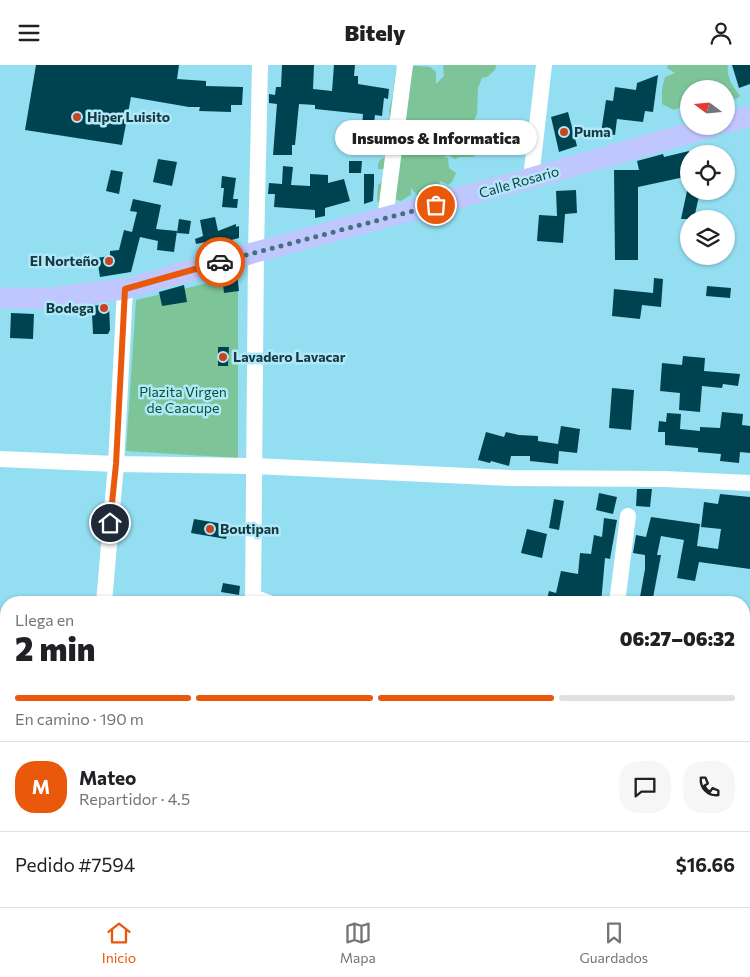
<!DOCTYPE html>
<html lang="es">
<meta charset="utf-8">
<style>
:root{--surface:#fff;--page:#f6f6f6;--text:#202124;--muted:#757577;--line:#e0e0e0;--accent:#ea580c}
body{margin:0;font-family:Commissioner,sans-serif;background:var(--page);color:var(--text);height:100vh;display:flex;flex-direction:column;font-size:19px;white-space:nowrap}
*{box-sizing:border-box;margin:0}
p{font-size:16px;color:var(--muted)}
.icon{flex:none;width:28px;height:28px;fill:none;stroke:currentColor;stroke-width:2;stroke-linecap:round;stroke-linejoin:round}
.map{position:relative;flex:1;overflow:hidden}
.panel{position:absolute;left:0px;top:531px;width:750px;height:311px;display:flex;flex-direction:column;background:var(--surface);border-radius:20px 20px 0 0;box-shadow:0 1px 4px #0004}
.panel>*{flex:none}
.needle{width:32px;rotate:286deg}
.fabs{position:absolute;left:680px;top:15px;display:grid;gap:10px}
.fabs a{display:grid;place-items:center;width:55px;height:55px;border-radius:50%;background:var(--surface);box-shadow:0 1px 4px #0004;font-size:25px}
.pin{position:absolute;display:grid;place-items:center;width:42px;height:42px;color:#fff;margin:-21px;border:2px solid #fff;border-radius:50%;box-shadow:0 1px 5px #0007}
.courier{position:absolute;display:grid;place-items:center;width:50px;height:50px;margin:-25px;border:4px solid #ea580c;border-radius:50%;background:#fff;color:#222;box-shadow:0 1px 6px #0007}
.bubble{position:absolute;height:35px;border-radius:18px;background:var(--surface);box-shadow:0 1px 4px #0004;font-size:16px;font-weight:800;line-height:35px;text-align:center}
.head em{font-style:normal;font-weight:800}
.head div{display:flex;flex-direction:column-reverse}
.head{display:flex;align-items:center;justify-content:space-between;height:85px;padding:0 15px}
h1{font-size:32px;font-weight:800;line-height:38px}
.bar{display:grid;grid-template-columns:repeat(4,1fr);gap:8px 5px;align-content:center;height:60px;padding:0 15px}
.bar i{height:6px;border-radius:4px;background:var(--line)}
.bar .on{background:var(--accent)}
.bar p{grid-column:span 4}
.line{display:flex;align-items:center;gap:12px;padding:0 15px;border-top:1px solid var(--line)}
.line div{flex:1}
.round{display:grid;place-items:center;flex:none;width:52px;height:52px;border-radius:20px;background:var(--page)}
header{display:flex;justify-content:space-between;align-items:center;height:65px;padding:0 15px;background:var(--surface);font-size:22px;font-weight:800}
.dock{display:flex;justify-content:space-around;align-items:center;height:70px;border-top:1px solid var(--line);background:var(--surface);font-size:14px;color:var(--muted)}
.dock a{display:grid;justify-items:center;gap:2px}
.dock .on{color:var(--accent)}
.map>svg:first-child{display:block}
.green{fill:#7dc598}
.building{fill:#004350}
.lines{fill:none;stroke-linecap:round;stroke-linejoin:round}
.minor{stroke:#fff;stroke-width:16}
.major{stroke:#bfc7fe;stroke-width:21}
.done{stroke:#43717e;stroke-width:5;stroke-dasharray:0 9}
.route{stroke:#ea580c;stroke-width:6}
.poi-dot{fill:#cd441c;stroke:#afe9f9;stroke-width:2}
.labels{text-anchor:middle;stroke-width:5;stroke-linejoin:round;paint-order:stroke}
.poi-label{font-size:14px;font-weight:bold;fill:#18373f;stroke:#afe9f9;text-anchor:start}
.street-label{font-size:14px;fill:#18373f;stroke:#afe9f9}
.park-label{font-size:14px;fill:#0d5230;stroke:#afe9f9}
</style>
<header><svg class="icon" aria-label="menu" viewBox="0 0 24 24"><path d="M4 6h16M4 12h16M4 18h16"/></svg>Bitely<svg class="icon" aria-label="person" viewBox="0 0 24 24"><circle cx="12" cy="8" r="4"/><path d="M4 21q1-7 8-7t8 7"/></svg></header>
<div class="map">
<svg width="750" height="842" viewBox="0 0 750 842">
<rect width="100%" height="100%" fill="#94def2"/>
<g class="green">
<path d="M404,0L430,2L436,7V19L444,11L443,0H496L495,5L487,12L482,13L478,23L477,49L474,55L466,59L465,63C481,70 481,77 474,92H459L455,94L448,90L444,92L448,93L449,103L456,108L452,117L448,120L441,116L439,118L442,121V126L436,127L434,124L424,132L418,131L411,123V130C407,131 405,134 401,136L395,134L381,142L377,135L378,120L383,116L386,104H378V98L381,94L386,92L391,63L389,46L393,29L396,4Z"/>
<path d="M668,0H728C726,13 733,21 740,31L736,34L726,32V24H689C689,37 685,41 674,45L662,39V24L665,12L675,8L667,3Z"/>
<polygon points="238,211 238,393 126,386 136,235"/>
</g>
<g class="building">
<polygon points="36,0 179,0 177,14 206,16 206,21 243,22 242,40 231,40 231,47 199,46 200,42 189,42 131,32 122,80 25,65"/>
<polygon points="282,0 314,0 313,24 332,26 334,0 355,0 354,11 358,11 358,19 389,24 388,34 384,33 382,51 375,50 372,76 361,75 363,49 315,44 315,40 299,39 295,80 292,80 292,90 273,90 277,39 269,38 269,29 275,30 276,22 281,22"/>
<polygon points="732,0 750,0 750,19 739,23"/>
<polygon points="658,10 653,47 645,46 643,57 617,54 615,70 601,68 606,35 613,36 615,22 636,25 637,18"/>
<polygon points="568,47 577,81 559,87 551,52"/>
<polygon points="689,86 689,111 638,122 638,195 615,195 614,105 639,105 637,96 663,89 664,92"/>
<polygon points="158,94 177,97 172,121 153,117"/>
<polygon points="349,96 362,96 361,108 349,108"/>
<polygon points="283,101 293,102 291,120 310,121 310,109 328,110 328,118 344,114 350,136 325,143 325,151 315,153 315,145 274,142 275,129 268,129 269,118 282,119"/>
<polygon points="111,105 123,107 119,129 106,126"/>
<polygon points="364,109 374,109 374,119 373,136 364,139"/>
<polygon points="222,111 236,113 233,134 238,134 237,143 222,142 224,123 221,123"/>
<polygon points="576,125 577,148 565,149 563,178 537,176 539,150 557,151 556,126"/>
<polygon points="687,126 700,126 694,154 681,154"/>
<polygon points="133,134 161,140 156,164 177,166 174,187 157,185 158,176 140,172 131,207 100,212 97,193 110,191 110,186 119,185 124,165 132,167 137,147 130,146"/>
<polygon points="215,152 218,166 236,159 236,162 239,161 239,173 220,178 221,174 196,179 195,174 203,171 200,155"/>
<polygon points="179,154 191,156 189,169 177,168"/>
<polygon points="237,209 239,226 224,228 222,211"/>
<polygon points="654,213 663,214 661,242 642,240 640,254 612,251 614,224 653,228"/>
<polygon points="184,220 187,237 162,241 159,227"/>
<polygon points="707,221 731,223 730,233 706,231"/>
<polygon points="109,239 110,265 108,269 93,269 92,249 75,249 75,243"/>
<polygon points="11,248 34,249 33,274 10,273"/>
<polygon points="218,282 229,282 228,301 218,301"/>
<polygon points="683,291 705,293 704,306 740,309 738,321 723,319 722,323 702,321 700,347 679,345 680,328 660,326 662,298 682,300"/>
<polygon points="612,323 634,325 631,365 609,363"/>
<polygon points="722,347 743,349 742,360 750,361 750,388 740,387 739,398 720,396 721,389 698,387 698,383 665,380 665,367 658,367 659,356 666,357 667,348 681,349 680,364 700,366 700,362 720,363"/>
<polygon points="561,361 580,364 577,388 559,386 558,399 530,396 530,391 511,391 509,401 491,396 490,398 478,395 486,367 504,372 506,367 519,370 538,371 538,376 558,379"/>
<polygon points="637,424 652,424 650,442 636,441"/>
<polygon points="599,428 617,432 613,449 596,445"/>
<polygon points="720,429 750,432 750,504 699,497 695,516 677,513 684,475 661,471 657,490 661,490 652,538 639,538 645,504 645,490 633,488 636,470 646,472 651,452 700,459 697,481 718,484 721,464 701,462 704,437 718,439"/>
<polygon points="554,434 564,436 559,465 549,463"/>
<polygon points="604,453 617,455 610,494 605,493 601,538 546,538 549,526 556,528 561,506 578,509 580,488 591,489 594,470 602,472"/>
<polygon points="194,454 229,460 226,474 191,468"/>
<polygon points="527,464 547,469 542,493 521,488"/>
<polygon points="223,518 240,521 239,530 221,527"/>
</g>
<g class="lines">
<g class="minor">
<polyline points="531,113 544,0"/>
<polyline points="385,154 405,0"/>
<polyline points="0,394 116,399 253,401 510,413 664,414 750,418"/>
<polyline points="253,532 269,538"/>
<polyline points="104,538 116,399 125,224"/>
<polyline points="253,538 256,187 260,0"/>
<polyline points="617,538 628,451"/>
<polyline points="0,635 6,635"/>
<polyline points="744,681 750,683"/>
<polyline points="326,836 437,842"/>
<polyline points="78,842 78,836"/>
<polyline points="234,842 234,836"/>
<polyline points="249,842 249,836"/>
</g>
<g class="major">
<polyline points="726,58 750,51"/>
<polyline points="0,233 49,233 125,224 256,187 521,116 715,61"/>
</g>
</g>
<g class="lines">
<polyline class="done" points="220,197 436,140"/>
<polyline class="route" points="110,458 116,399 125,224 220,197"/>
</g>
<g class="poi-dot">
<circle cx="77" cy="52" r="5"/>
<circle cx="564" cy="67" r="5"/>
<circle cx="109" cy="196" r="5"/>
<circle cx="104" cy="243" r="5"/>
<circle cx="223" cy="292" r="5"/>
<circle cx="210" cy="464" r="5"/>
</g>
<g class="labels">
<g class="poi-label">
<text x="87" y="57">Hiper Luisito</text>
<text x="574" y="72">Puma</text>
<text x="99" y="201" text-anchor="end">El Norteño</text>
<text x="94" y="248" text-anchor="end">Bodega</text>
<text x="233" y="297">Lavadero Lavacar</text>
<text x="220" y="469">Boutipan</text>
</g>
<g class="street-label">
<text transform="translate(519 117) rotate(-16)" y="5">Calle Rosario</text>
</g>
<g class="park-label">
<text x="183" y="332">Plazita Virgen<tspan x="183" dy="16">de Caacupe</tspan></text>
</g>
</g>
</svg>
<div class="fabs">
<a><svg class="needle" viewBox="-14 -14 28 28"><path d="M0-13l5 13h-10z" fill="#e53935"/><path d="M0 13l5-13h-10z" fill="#757577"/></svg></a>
<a><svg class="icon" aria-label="locate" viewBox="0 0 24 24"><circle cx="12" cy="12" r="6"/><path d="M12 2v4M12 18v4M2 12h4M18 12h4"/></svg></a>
<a><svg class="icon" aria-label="layers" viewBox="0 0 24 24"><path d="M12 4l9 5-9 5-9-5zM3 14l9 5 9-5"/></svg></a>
</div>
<div class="pin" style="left:436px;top:140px;background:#ea580c"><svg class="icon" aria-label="bag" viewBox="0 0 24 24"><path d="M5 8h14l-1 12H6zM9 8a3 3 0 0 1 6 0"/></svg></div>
<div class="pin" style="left:110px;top:458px;background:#1f2937"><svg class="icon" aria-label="home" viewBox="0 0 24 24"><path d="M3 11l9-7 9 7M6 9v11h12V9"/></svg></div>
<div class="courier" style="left:220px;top:197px"><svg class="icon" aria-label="car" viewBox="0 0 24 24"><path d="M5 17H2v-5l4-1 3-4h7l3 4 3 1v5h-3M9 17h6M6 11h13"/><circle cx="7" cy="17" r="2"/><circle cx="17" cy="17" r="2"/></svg></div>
<div class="bubble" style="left:335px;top:55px;width:202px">Insumos &amp; Informatica</div>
<section class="panel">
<div class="head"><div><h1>2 min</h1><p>Llega en</p></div><em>06:27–06:32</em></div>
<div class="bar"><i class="on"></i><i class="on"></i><i class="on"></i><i></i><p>En camino · 190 m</p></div>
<div class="line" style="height:90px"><b class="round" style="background:var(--accent);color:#fff">M</b><div><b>Mateo</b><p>Repartidor · 4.5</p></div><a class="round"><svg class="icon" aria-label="chat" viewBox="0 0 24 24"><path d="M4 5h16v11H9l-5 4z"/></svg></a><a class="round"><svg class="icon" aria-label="phone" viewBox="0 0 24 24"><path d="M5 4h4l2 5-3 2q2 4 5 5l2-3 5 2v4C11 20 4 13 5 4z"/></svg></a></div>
<div class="line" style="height:65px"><div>Pedido #7594</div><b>$16.66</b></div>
</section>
</div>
<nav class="dock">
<a class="on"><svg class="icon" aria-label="home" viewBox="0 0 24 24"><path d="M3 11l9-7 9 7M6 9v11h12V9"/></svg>Inicio</a>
<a><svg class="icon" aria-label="map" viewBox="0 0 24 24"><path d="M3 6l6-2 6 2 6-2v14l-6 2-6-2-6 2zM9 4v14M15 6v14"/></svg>Mapa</a>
<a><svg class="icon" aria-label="saved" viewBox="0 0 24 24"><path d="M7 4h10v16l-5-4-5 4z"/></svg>Guardados</a>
</nav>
